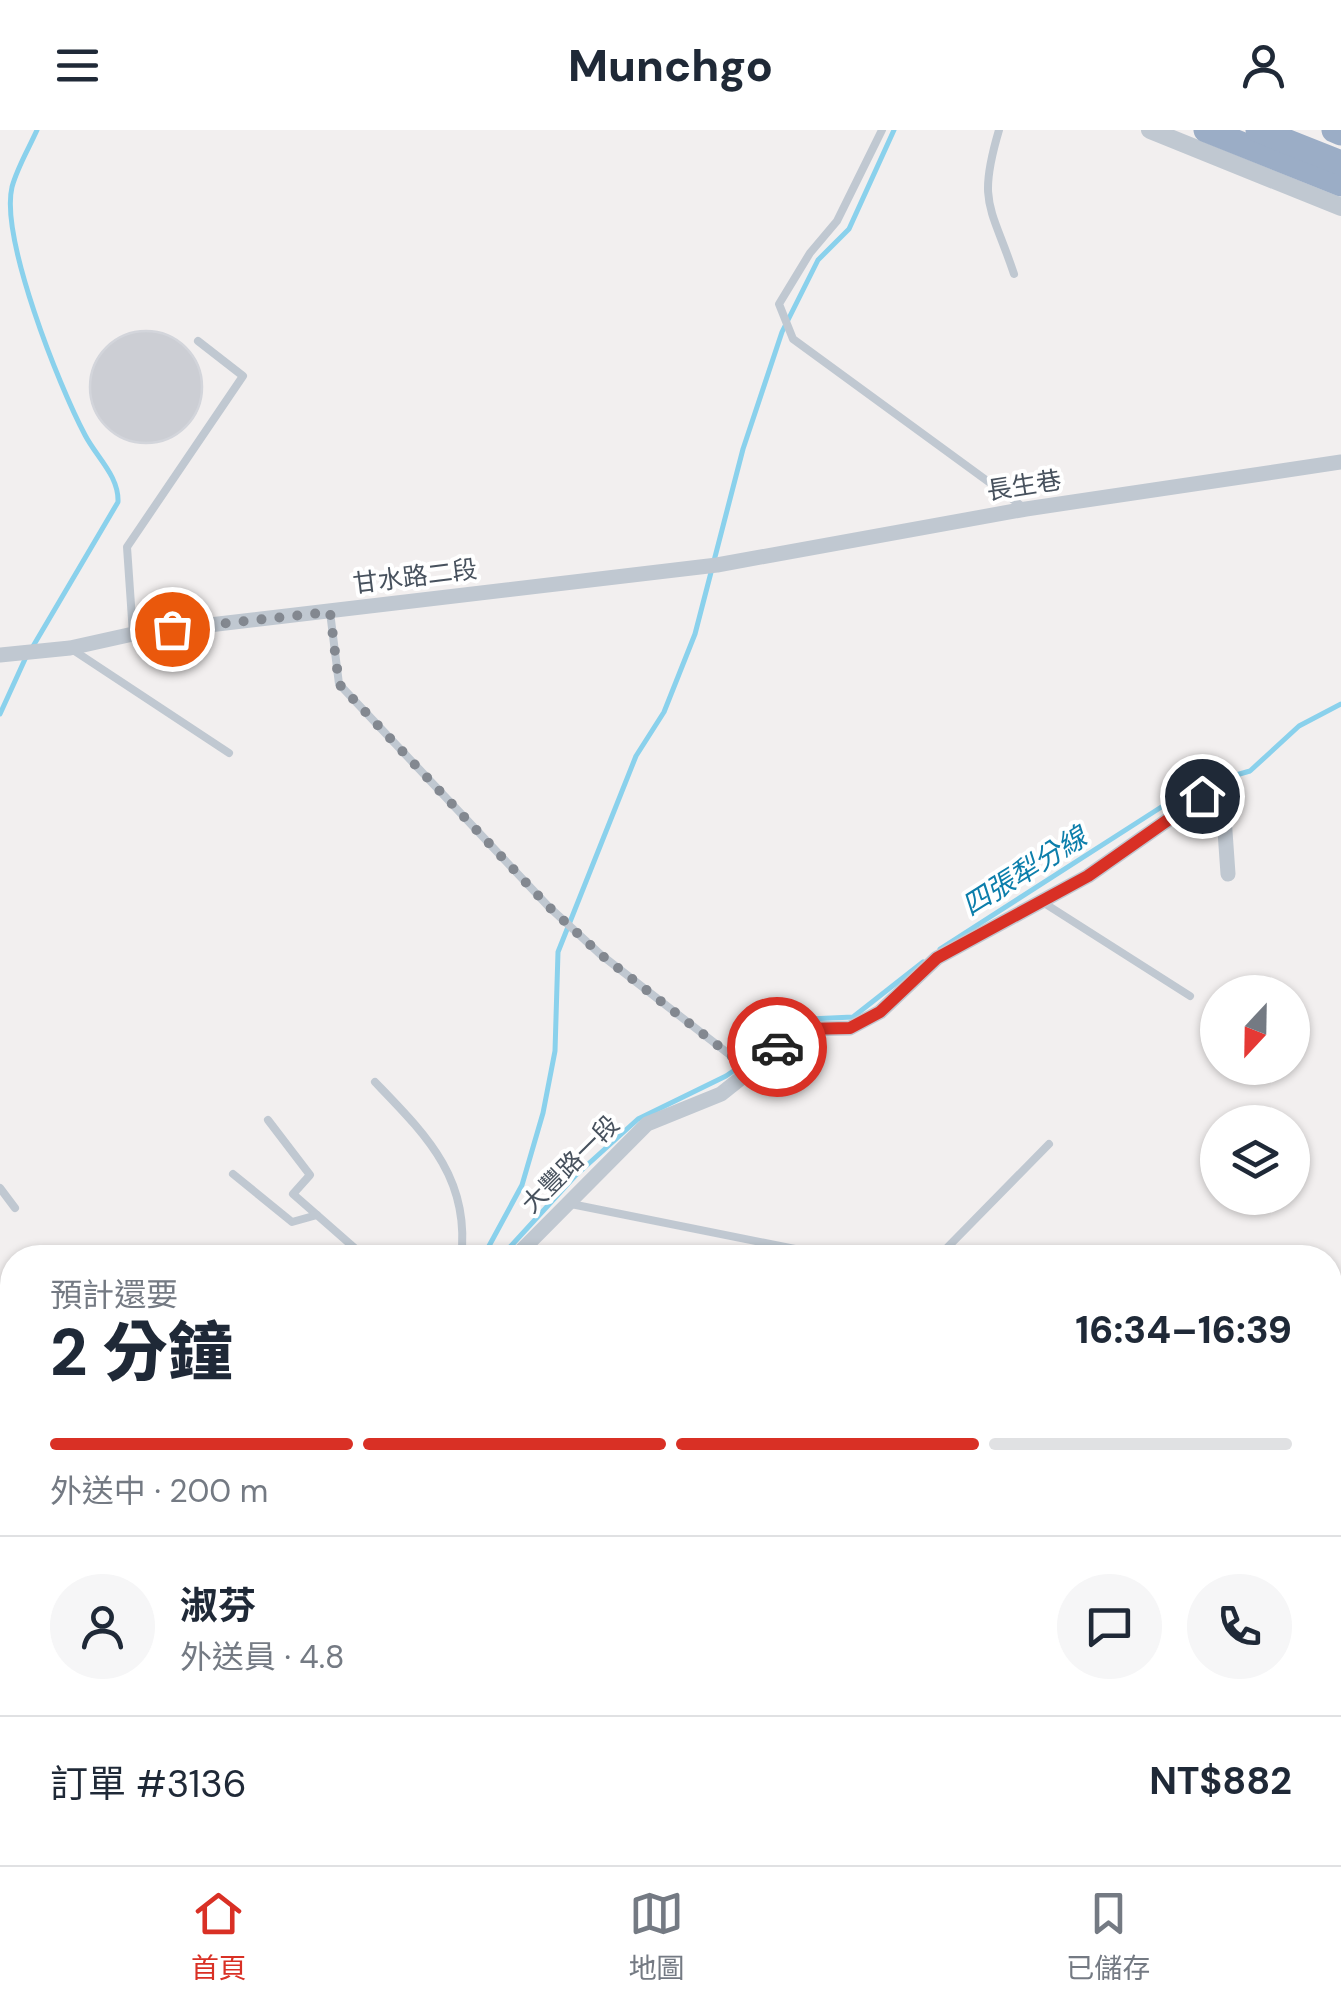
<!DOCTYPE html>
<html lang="zh-TW">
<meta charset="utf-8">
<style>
:root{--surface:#fff;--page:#f6f6f7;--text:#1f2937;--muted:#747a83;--line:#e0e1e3;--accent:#d93025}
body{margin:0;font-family:"DM Sans","Noto Sans TC",sans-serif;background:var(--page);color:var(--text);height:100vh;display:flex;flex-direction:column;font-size:38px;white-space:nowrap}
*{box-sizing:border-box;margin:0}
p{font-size:32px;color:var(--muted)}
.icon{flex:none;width:55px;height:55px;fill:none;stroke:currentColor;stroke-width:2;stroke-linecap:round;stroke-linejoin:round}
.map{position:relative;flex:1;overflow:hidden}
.drawer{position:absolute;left:0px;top:1115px;width:1342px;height:620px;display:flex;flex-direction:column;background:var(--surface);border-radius:40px 40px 0 0;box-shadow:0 2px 8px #0004}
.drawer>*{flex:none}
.needle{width:65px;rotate:202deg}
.fabs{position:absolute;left:1200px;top:845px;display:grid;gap:20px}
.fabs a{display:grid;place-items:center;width:110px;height:110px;border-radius:50%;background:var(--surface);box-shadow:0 2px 8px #0004;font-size:50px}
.pin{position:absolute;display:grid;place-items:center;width:85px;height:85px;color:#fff;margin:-42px;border:5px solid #fff;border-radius:50%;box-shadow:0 2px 10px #0007}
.courier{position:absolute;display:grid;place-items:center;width:100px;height:100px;margin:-50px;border:8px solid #d93025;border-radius:50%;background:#fff;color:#222;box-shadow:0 2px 12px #0007}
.summary em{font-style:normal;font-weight:800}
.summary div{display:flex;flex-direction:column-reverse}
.summary{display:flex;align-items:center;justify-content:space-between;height:170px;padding:0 50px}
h1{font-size:65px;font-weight:800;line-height:75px}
.bar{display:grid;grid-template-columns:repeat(4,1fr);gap:15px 10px;align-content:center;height:120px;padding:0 50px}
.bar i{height:12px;border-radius:8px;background:var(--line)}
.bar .current{background:var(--accent)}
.bar p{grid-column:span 4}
.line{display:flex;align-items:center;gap:25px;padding:0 50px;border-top:2px solid var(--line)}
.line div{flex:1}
.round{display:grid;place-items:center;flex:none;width:105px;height:105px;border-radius:52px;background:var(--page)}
header{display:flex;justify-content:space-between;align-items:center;height:130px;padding:0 50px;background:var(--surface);font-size:45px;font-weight:800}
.tabs{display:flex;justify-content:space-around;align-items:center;height:140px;border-top:2px solid var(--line);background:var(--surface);font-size:28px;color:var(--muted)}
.tabs a{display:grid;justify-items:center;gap:5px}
.tabs .current{color:var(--accent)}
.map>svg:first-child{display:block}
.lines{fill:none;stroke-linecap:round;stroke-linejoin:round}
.stream{stroke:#8ad1ec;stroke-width:5}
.building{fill:#ccced4;stroke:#d3d5db;stroke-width:2.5}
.service{stroke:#c0c8d1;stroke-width:8}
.minor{stroke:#c0c8d1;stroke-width:15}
.tertiary{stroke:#c0c8d1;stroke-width:18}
.trunk{stroke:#9badc6;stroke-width:25}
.done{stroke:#838890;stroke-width:10;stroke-dasharray:0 18}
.route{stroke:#d93025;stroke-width:12}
.labels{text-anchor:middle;stroke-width:8;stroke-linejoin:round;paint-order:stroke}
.street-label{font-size:25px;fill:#47515d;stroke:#fff}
.water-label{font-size:28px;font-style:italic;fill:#0c7eab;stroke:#fff}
</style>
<header><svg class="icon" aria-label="menu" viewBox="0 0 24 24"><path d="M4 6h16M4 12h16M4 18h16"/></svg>Munchgo<svg class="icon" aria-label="person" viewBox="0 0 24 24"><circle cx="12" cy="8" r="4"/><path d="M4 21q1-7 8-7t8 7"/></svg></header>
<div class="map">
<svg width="1341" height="1735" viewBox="0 0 1341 1735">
<rect width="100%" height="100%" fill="#f2efef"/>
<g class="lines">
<g class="stream">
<path d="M32,518L118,372C119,346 97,328 85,305C59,256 0,108 12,57C17,38 29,18 37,0"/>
<polyline points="0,584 26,527"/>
<polyline points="940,819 1191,658 1250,641 1299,596 1341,574"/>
<polyline points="800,895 809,889 853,887 923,832"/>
<polyline points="492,1128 489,1116 522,1055 543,983 555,921 558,822 636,626 664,582 695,504 743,319 782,202 818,130 849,99 894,0"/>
<polyline points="500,1128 575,1046 638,989 726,946 770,916"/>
<polyline points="1330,1256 1341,1253"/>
<polyline points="0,1515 12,1514"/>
</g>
</g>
<circle class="building" cx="146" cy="257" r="56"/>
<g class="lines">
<g class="service">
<polyline points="882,0 837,91 810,123 779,174 793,209 1023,377"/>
<path d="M999,0C977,74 991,75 1014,144"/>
<polyline points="330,482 339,554 548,776 600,824 752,942"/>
<polyline points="133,504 127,417 243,246 198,211"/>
<polyline points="70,518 229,623"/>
<polyline points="1044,773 1190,866"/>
<path d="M375,952C425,1004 471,1048 461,1128"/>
<polyline points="268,990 310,1045 293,1064 317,1085"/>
<polyline points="233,1044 292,1092 317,1085 366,1128"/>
<polyline points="0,1058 15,1078"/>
<polyline points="571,1074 840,1128"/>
<polyline points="937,1128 1049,1014"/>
<polyline points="0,1250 12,1250"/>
<polyline points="1330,1545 1341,1525"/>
<polyline points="1300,1722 1309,1735"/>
<polyline points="371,1735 378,1722"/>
<polyline points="660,1735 668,1722"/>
<polyline points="1208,1735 1215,1722"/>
</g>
<g class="minor">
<polyline points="0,525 70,518 133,504 717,435 1026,379 1341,332"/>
<polyline points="514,1128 647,994 721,964 803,899 850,898 880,882 937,828 1088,746 1202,666 1224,687 1228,744"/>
<polyline points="0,1537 12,1536"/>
<polyline points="0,1701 12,1707"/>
<polyline points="49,1722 67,1735"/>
<polyline points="286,1722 289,1735"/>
<polyline points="226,1735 237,1722"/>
</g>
<polyline class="tertiary" points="1150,0 1341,77"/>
<g class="trunk">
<polyline points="1206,0 1341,54"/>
<polyline points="1258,0 1341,33"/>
<polyline points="1334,0 1341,3"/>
</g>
</g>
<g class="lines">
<polyline class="done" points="172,499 330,482 339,554 548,776 600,824 752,942 777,917"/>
<polyline class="route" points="777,917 803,899 850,898 880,882 937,828 1088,746 1202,666"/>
</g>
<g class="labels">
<g class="street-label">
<text transform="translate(1024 355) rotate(-9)" y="9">長生巷</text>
<text transform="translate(415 446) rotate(-7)" y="9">甘水路二段</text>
<text transform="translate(570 1034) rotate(-45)" y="9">大豐路一段</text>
</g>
<g class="water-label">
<text transform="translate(1024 741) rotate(-32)" y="10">四張犁分線</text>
</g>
</g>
</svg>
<div class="fabs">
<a><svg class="needle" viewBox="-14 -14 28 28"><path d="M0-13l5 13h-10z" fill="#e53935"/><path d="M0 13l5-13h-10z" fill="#747a83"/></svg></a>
<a><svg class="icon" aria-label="layers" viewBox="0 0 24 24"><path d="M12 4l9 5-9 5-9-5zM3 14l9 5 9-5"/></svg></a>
</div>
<div class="pin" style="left:172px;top:499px;background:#ea580c"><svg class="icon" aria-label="bag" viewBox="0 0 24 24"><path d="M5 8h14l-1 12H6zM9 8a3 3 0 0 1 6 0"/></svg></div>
<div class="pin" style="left:1202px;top:666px;background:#1f2937"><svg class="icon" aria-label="home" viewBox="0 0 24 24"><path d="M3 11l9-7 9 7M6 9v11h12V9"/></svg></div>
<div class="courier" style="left:777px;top:917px"><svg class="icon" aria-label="car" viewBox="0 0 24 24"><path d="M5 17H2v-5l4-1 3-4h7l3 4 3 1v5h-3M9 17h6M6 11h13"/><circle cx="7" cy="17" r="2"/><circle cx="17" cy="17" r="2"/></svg></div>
<section class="drawer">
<div class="summary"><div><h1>2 分鐘</h1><p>預計還要</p></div><em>16:34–16:39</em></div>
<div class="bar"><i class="current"></i><i class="current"></i><i class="current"></i><i></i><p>外送中 · 200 m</p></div>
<div class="line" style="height:180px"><a class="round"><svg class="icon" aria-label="person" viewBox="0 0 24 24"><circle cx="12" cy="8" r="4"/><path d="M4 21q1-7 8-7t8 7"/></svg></a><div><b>淑芬</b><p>外送員 · 4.8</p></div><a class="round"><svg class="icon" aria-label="chat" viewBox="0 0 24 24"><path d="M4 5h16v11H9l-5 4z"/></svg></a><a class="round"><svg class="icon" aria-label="phone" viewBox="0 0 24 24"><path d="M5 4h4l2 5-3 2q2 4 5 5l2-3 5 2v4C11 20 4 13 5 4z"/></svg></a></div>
<div class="line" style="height:130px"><div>訂單 #3136</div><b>NT$882</b></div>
</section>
</div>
<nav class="tabs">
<a class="current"><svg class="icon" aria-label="home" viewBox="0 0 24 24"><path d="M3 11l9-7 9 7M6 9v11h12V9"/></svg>首頁</a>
<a><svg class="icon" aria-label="map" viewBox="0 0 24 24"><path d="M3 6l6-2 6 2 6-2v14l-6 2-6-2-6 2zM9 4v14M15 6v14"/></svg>地圖</a>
<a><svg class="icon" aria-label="saved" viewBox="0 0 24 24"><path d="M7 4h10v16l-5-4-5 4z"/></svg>已儲存</a>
</nav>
